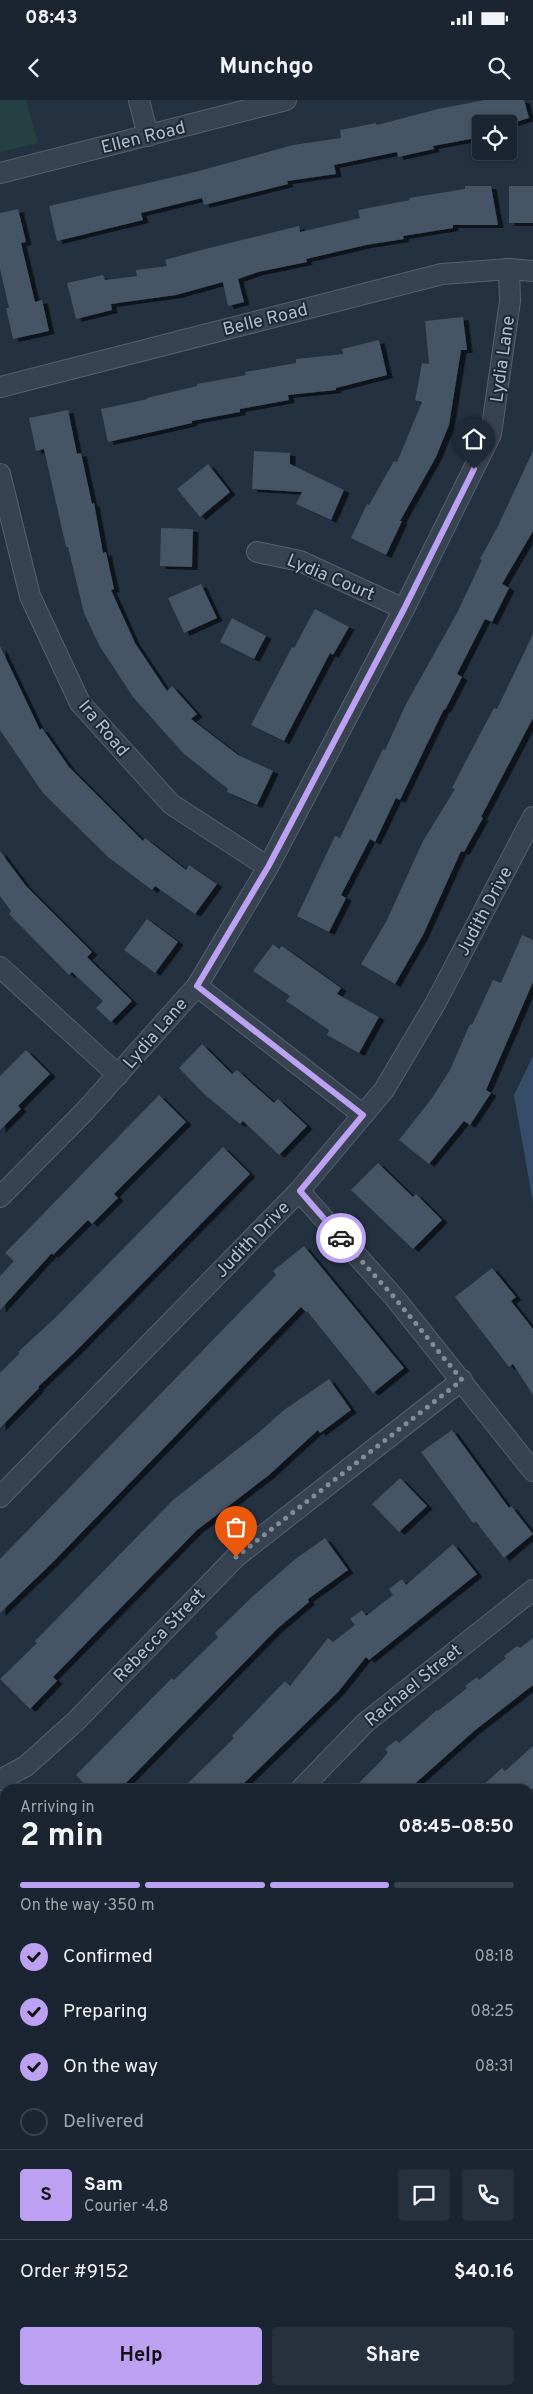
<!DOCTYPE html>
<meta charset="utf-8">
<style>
:root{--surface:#1a2531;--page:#27313d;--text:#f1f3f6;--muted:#9fa5ab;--line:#38424d;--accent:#bca0f2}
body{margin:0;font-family:Overpass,sans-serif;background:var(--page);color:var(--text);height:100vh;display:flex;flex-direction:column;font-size:19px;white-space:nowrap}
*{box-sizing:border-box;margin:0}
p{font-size:16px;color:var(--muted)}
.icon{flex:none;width:28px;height:28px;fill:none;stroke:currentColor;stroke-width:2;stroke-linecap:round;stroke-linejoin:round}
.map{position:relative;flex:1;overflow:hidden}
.side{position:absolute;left:0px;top:1684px;width:534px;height:611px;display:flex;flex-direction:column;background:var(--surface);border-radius:15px 15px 0 0;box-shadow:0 2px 8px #0003,0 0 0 1px var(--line)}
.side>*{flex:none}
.controls{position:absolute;left:472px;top:15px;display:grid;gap:10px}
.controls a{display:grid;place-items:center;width:45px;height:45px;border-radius:5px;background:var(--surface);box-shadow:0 2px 8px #0003,0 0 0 1px var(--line);font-size:25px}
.pin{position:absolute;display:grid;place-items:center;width:42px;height:42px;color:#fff;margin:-51px -21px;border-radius:50% 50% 50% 0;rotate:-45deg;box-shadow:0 0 5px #0007}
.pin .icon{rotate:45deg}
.courier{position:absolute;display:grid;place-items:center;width:50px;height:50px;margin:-25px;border:4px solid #bca0f2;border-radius:50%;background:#fff;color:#222;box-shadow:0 1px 6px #0007}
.headline em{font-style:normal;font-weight:700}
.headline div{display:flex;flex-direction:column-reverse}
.headline{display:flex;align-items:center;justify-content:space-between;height:85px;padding:0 20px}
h1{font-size:32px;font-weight:700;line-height:38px}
.bar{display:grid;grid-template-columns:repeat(4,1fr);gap:8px 5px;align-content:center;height:60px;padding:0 20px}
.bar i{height:6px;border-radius:4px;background:var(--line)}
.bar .on{background:var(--accent)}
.bar p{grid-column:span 4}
.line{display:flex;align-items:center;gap:12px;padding:0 20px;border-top:1px solid var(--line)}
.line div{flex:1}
.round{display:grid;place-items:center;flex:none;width:52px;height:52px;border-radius:5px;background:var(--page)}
ol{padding:0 20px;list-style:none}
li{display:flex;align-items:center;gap:15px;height:55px}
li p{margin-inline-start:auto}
li .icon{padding:5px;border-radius:50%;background:var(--accent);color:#111;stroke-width:4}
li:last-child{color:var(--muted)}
li i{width:28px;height:28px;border:2px solid var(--line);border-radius:50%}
.action{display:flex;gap:10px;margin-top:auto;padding:10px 20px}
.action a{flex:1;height:58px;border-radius:5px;background:var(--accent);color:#111;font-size:20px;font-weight:700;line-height:58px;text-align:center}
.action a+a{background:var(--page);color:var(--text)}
.status{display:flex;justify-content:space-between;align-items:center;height:35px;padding:0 25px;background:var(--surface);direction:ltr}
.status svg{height:14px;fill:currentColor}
header{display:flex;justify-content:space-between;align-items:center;height:65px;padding:0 20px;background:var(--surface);font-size:22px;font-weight:700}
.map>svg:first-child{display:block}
.green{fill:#254042}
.water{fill:#364d69}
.building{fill:#445466;filter:url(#shadow)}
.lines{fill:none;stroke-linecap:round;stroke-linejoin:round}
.minor-casing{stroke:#56616e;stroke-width:22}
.minor{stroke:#384351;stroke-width:20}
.done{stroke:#818d9b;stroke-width:5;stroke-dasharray:0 9}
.route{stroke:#bca0f2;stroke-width:6}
.labels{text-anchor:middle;stroke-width:4;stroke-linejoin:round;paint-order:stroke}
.street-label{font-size:18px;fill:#b4becb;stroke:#1d2836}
</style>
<div class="status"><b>08:43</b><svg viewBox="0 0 49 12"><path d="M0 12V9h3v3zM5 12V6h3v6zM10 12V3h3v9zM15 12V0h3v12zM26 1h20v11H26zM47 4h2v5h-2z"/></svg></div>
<header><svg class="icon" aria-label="back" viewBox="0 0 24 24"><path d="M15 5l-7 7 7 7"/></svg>Munchgo<svg class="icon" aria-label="search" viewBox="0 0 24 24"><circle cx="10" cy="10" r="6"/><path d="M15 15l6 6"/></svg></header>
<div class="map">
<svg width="533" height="2294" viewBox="0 0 533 2294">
<defs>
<filter id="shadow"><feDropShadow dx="5.5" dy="3" stdDeviation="0" flood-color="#0009"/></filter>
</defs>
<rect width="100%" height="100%" fill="#233141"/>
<polygon class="green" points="0,0 26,0 38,43 0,52"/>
<polygon class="water" points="533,956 533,1103 514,995"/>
<g class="building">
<polygon points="485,0 524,0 529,18 509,24 478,24 481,37 433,46 434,49 398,57 397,52 334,65 336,74 287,81 288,84 204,105 202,98 141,113 143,120 57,141 49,106 195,72 293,45 341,38 340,30 376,23 377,25 438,9"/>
<polygon points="465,86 491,86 498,125 453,125 453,128 403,136 404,139 366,145 306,159 307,162 258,172 238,179 244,202 228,206 223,182 176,195 111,204 112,210 76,219 67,183 103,175 105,180 137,176 136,170 167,166 165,160 201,150 299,126 300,132 360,118 358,110 410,100 409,98 465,89"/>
<rect x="509" y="86" width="24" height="37"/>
<polygon points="18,109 26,142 21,143 35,202 42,200 49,231 13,239 6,208 9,208 0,169 0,113"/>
<polygon points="463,217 467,250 461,250 449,325 436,357 400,421 402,421 386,455 351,438 367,404 369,405 394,361 397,362 422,302 415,300 422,263 429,264 425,221"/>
<polygon points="379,240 387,275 336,288 336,290 288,295 289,300 240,309 240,312 192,321 192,323 108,342 101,309 148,299 147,298 197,286 197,284 246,275 245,272 296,263 296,259 343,254 342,249"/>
<polygon points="68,310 77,354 81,353 92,404 94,403 103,453 106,452 114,489 111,490 135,543 167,591 172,586 197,614 191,619 238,655 273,671 257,705 227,692 228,689 183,653 133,597 99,545 84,513 68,447 66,447 44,349 36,351 29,318"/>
<polygon points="254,351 290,353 290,364 344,390 331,420 296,404 302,392 252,389"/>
<polygon points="533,351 533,431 502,484 509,488 492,522 485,519 457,574 462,577 445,610 444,609 400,700 396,698 375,742 370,739 341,795 346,798 329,832 297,816 335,736 340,738 383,649 385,650 406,604 457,513 482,460 480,459 498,426"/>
<polygon points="208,364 230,392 200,417 177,389"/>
<polygon points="161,428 193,429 192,467 160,466"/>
<polygon points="201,484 217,518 184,533 168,498"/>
<polygon points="315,509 349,527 333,555 330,553 284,641 251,625 292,547 294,548"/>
<polygon points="232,518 266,536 254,559 220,542"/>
<polygon points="533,534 533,618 481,717 483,718 464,752 461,751 423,835 395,884 361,864 386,822 423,741 455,689 452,688 470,653 494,608 497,609"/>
<polygon points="0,546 40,630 42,628 69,667 143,741 145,738 186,770 189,765 217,784 195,814 155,786 152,790 108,757 43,693 0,630"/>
<polygon points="0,751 26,786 92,852 87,857 132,901 111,922 96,908 103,901 72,872 69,875 9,814 11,811 0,796"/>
<polygon points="147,819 178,842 155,873 124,850"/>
<polygon points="522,835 533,840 533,882 486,990 491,993 470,1025 464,1021 429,1064 399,1040 432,998 450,970 470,924 472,925 493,880 501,883"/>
<polygon points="273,844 279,849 282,846 341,888 337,894 379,917 359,953 327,935 329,930 286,901 290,896 253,871"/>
<polygon points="202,944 232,974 237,970 274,1003 278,999 307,1026 279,1055 243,1021 240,1024 203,993 179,968"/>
<polygon points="26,950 50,974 18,1006 21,1009 0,1030 0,976"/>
<polygon points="159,995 186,1022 114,1094 118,1098 92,1124 88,1120 53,1155 52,1153 0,1210 0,1176 14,1161 5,1153"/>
<polygon points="223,1047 250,1074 74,1253 38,1287 39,1288 0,1328 0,1273 20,1253 18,1252 55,1218"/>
<polygon points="378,1063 413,1097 416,1094 442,1120 413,1149 351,1090"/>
<polygon points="304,1146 404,1268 373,1293 307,1211 306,1212 301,1207 52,1463 0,1513 0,1459 276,1175 273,1171"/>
<polygon points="492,1168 516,1197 511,1201 533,1229 533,1295 513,1264 509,1267 455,1197"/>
<polygon points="329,1279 351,1310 320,1333 318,1330 269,1375 197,1430 53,1577 57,1581 30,1609 0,1579 37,1543 35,1541 173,1400 258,1333 284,1310"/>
<polygon points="452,1330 509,1408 511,1406 533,1434 504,1458 476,1422 473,1423 421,1352"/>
<polygon points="400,1378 427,1406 399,1432 372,1404"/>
<polygon points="325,1438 348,1470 308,1499 309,1502 278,1528 120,1689 89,1689 76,1675 172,1578 174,1580 218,1537 215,1533 252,1497 294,1460"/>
<polygon points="453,1444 477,1474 369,1560 366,1557 338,1592 238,1689 182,1689 234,1638 232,1636 285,1581 290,1586 328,1538 333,1542 355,1525 350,1519 362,1510 366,1516 393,1495 389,1489 402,1479 406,1485"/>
<polygon points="533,1538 533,1585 474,1631 409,1689 353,1689 381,1661 388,1652 385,1649 396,1640 399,1643 437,1610 438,1611 467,1588 465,1586 477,1577 479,1580 506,1558 504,1556 517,1546 520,1548"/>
<polygon points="533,1646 533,1689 479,1689 502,1668 505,1671"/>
</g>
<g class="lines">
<defs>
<g id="minor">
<polyline points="139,0 148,36"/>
<polyline points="0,73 286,0"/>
<polyline points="0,287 442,174 509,169 533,171"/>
<polyline points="0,374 30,496 80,603 171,704 268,767"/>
<polyline points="257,452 300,461 404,509"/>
<polyline points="0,867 118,975"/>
<polyline points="197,886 363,1015"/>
<polyline points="299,1091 394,1197 533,1371"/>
<polyline points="0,1097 85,1011 197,886 268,767 404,509 491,334 510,201 509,169"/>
<polyline points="0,1397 299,1091 384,990 435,904 533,717"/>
<polyline points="0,1680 26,1666 76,1621 236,1457 462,1280"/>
<polyline points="301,1689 365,1623 533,1490"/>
<polyline points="529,1759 533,1755"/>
<polyline points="0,1912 5,1910"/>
<polyline points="0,2024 5,2042"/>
<polyline points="529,2051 533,2047"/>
<polyline points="0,2174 5,2172"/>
<polyline points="449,2290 450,2294"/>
</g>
</defs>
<use href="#minor" class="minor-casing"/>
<use href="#minor" class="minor"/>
</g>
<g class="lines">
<polyline class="done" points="236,1457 462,1280 394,1197 341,1138"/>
<polyline class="route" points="341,1138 300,1091 363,1015 197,886 268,767 404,509 474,369"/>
</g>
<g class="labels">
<g class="street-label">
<text transform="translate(143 37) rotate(-14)" y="6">Ellen Road</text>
<text transform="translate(265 219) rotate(-14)" y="6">Belle Road</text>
<text transform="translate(502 259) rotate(-82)" y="6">Lydia Lane</text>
<text transform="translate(331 477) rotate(23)" y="6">Lydia Court</text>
<text transform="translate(104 628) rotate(50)" y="6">Ira Road</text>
<text transform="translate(484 811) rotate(-62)" y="6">Judith Drive</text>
<text transform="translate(155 933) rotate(-49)" y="6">Lydia Lane</text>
<text transform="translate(252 1139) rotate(-46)" y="6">Judith Drive</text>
<text transform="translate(159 1535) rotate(-46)" y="6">Rebecca Street</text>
<text transform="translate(413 1585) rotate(-39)" y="6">Rachael Street</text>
</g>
</g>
</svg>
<div class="controls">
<a><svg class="icon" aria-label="locate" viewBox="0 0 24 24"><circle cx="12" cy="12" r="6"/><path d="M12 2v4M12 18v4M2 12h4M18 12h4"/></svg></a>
</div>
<div class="pin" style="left:236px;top:1457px;background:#ea580c"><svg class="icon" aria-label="bag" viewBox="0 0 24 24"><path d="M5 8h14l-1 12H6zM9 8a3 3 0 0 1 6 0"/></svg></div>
<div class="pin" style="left:474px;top:369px;background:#1f2937"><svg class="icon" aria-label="home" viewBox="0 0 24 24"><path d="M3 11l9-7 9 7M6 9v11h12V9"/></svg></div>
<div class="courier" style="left:341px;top:1138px"><svg class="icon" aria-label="car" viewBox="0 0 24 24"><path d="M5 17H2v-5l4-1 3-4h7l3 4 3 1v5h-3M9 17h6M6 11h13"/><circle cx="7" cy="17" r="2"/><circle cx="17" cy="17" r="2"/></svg></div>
<section class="side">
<div class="headline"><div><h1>2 min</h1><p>Arriving in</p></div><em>08:45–08:50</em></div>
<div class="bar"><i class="on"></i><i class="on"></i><i class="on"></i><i></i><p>On the way · 350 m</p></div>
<ol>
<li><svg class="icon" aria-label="check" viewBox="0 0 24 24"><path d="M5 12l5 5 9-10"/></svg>Confirmed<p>08:18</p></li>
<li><svg class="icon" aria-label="check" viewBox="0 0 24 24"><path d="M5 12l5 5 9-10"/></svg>Preparing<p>08:25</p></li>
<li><svg class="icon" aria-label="check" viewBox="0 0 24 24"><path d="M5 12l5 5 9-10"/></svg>On the way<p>08:31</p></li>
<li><i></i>Delivered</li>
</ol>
<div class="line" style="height:90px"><b class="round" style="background:var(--accent);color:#111">S</b><div><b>Sam</b><p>Courier · 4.8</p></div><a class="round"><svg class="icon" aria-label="chat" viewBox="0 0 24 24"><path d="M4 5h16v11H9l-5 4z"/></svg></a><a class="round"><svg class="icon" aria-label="phone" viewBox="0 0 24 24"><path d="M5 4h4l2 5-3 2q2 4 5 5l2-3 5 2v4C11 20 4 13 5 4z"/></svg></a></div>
<div class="line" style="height:65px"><div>Order #9152</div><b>$40.16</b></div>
<div class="action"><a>Help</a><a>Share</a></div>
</section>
</div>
